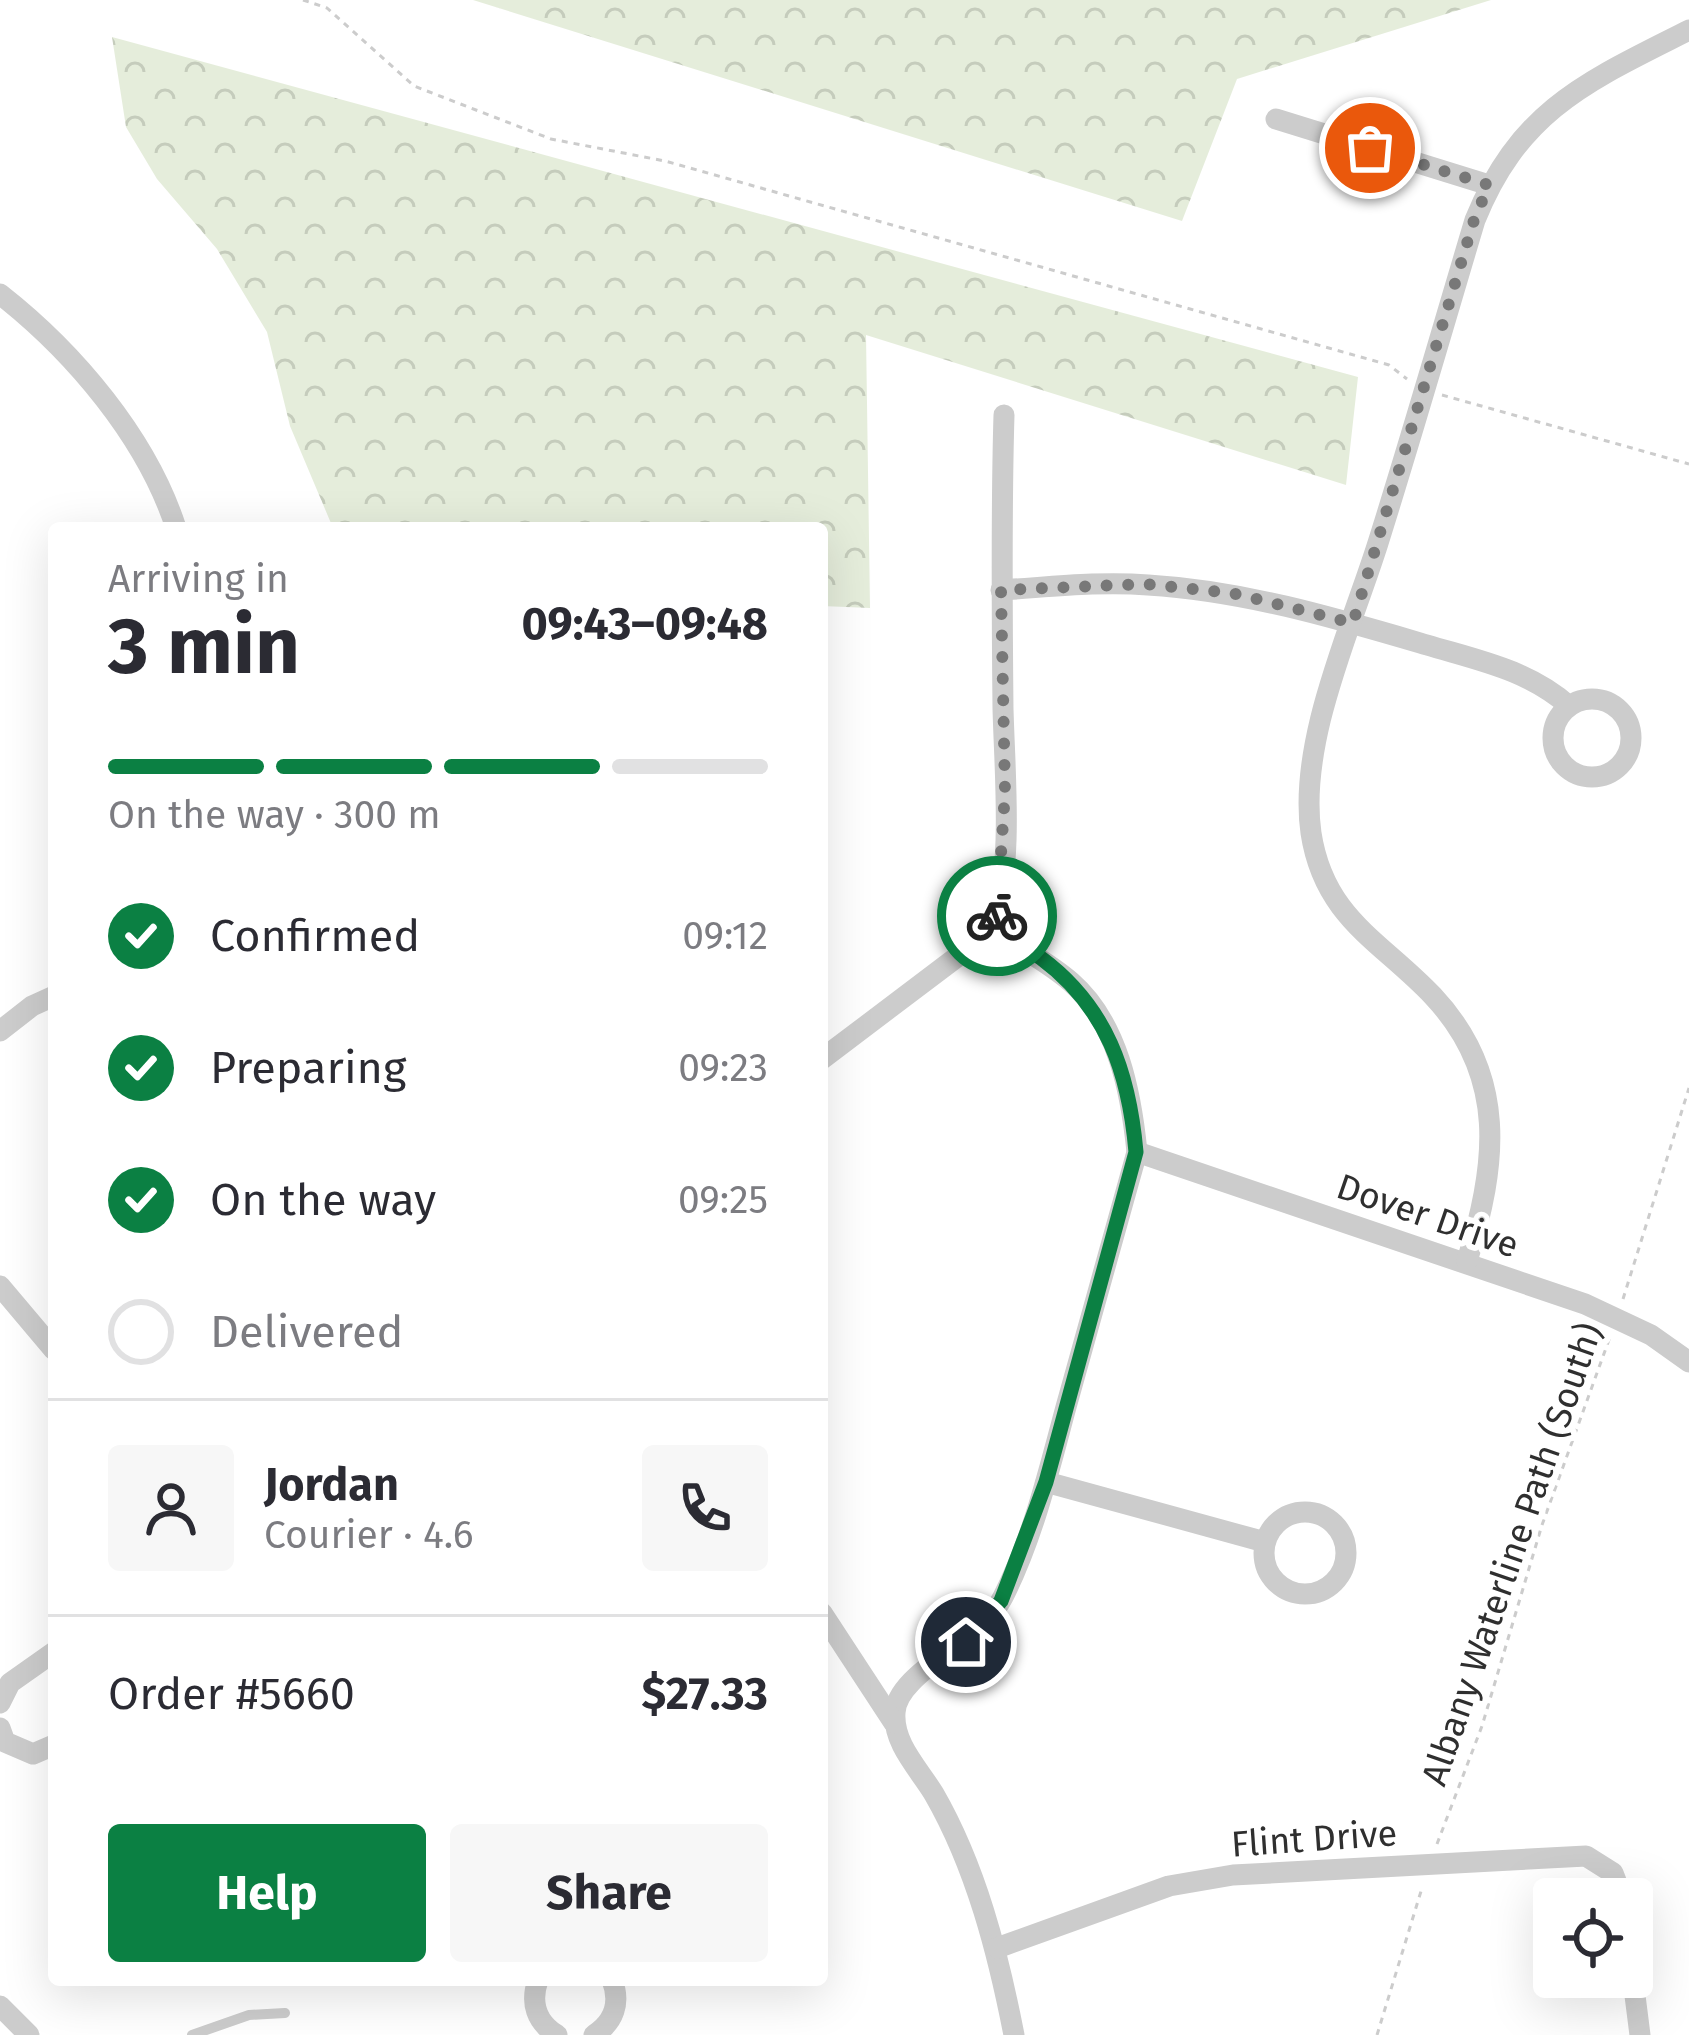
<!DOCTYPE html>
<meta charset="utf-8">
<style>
:root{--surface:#fff;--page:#f7f7f7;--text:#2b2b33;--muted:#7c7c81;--line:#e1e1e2;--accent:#0b8043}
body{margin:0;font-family:"Fira Sans",sans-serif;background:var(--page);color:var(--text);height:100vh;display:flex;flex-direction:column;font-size:45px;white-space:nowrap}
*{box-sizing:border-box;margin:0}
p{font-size:39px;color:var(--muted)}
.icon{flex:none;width:66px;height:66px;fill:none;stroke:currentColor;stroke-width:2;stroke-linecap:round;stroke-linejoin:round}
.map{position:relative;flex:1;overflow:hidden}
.panel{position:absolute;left:48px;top:522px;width:780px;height:1464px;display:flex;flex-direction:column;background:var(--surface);border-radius:12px;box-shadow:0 12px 48px #0002}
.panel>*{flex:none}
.controls{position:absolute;left:1533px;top:1878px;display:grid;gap:24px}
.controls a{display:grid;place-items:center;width:120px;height:120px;border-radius:12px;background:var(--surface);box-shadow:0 12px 48px #0002;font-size:60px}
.pin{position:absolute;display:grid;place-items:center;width:102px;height:102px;color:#fff;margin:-51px;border:6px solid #fff;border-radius:50%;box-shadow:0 3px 12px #0007}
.courier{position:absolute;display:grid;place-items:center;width:120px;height:120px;margin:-60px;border:9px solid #0b8043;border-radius:50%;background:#fff;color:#222;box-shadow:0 3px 15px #0007}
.head em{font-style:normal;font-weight:700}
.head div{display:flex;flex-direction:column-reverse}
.head{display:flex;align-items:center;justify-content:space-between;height:204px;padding:0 60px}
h1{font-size:78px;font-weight:700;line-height:90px}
.bar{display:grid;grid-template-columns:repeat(4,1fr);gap:18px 12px;align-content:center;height:144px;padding:0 60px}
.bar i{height:15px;border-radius:9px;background:var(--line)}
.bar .active{background:var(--accent)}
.bar p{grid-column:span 4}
.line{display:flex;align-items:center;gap:30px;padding:0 60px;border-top:3px solid var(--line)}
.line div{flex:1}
.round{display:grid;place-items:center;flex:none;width:126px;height:126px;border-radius:12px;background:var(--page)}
ol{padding:0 60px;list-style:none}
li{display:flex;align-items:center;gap:36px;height:132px}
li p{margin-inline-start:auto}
li .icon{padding:12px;border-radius:50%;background:var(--accent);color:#fff;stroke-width:4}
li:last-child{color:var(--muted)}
li i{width:66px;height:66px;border:6px solid var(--line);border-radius:50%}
.action{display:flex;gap:24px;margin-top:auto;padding:24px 60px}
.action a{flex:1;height:138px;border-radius:12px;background:var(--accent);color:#fff;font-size:48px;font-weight:700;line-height:138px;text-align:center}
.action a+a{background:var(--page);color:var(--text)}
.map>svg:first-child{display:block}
.forest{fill:url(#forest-crowns)}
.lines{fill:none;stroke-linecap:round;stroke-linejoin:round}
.path{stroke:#ccc;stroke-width:3;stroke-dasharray:6 6;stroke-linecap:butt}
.lane{stroke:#ccc;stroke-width:10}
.street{stroke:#ccc;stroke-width:21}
.done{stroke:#787878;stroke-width:12;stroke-dasharray:0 21.6}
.route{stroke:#0b8043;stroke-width:15}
.labels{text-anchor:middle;stroke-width:12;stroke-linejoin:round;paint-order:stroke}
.street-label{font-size:36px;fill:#2f2f2f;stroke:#fff}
</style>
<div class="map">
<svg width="1689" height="2035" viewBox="0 0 1689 2035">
<defs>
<pattern id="forest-crowns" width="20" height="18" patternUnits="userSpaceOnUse" patternTransform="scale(3)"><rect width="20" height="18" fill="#e5eddb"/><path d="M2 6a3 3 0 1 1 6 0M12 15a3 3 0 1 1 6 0" fill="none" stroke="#c5ccbc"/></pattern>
</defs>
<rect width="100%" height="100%" fill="#fff"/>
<g class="forest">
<polygon points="473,0 1491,0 1237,79 1182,221"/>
<polygon points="112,37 1358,377 1346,485 866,335 870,608 822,606 822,528 333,528 290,426 267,332 217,249 157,179 126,127"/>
</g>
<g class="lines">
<g class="path">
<polyline points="303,0 327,8 414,86 551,139 665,161 1389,365 1407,379"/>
<polyline points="1442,395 1689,464"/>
<polyline points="1623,1299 1689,1088"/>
<polyline points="1437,1844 1482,1726 1542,1525 1610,1337"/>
<polyline points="1377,2035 1422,1888"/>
</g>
<polyline class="lane" points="192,2035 249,2015 285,2013"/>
<g class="street">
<polyline points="1276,119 1489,185"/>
<path d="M0,294C74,352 147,438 176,528"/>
<path d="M1001,590C1050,587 1100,581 1148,585C1245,591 1335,618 1427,645C1477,660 1529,670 1569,706"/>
<circle cx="1592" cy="738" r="39"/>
<path d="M994,929C1019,948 1047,961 1071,982C1118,1023 1131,1092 1137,1152C1113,1237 1090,1322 1066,1407C1049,1470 1033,1538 1003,1597C981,1641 896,1673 895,1713C893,1744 919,1769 934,1794C976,1867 998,1953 1014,2035"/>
<polyline points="0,1031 32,1006 54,996"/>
<path d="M822,1059L994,929C1013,860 1005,780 1003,709C1002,611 1001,514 1004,415"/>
<polyline points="1137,1152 1585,1304 1651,1335 1689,1362"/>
<path d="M1467,1261C1497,1165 1508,1076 1433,996C1381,941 1324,918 1311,833C1298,742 1351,629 1378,543C1412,435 1443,327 1475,220C1520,109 1588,81 1689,30"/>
<polyline points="0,1286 54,1350"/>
<polyline points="1046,1482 1265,1542"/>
<circle cx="1305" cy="1553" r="41"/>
<polyline points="822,1613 894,1723"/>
<polyline points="0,1703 10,1683 54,1652"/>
<polyline points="0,1728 5,1742 33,1754 54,1745"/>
<polyline points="997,1948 1169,1886 1233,1875 1586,1856 1613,1873 1623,1899"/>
<polyline points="1632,1972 1640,2035"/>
<path d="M538,1980C530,2003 536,2022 557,2035"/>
<polyline points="0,2006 29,2035"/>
<path d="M594,2035C614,2022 621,2003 612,1980"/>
</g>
</g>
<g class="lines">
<polyline class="done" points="997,916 1005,792 1001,590 1144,584 1232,593 1353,623 1474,220 1489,185 1370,148"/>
<path class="route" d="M966,1642L1001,1601L1046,1482L1136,1152C1129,1073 1107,1007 1041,958C1027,947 1009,940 994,929L997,916"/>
</g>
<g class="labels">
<g class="street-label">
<text transform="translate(1428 1215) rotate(19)" y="13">Dover Drive</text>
<text transform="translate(1511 1554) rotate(-71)" y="13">Albany Waterline Path (South)</text>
<text transform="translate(1314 1838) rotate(-4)" y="13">Flint Drive</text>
</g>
</g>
</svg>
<div class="controls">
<a><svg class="icon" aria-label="locate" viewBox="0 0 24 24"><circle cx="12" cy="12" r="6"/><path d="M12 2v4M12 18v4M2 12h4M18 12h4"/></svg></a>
</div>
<div class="pin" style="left:1370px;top:148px;background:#ea580c"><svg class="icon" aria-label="bag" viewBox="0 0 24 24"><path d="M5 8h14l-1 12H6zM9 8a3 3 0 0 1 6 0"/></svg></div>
<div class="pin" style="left:966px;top:1642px;background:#1f2937"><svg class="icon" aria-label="home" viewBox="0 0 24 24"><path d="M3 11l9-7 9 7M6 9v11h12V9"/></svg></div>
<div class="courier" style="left:997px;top:916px"><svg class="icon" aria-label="bike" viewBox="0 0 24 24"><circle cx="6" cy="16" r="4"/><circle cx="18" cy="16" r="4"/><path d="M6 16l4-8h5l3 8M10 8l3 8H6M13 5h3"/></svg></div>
<section class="panel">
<div class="head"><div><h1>3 min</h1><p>Arriving in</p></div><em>09:43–09:48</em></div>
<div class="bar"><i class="active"></i><i class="active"></i><i class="active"></i><i></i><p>On the way · 300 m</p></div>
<ol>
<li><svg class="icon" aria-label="check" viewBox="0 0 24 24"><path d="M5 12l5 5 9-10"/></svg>Confirmed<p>09:12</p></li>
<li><svg class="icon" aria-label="check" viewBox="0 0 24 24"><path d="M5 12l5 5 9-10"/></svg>Preparing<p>09:23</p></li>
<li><svg class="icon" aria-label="check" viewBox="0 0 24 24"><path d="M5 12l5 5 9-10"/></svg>On the way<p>09:25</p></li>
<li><i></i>Delivered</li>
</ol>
<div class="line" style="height:216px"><a class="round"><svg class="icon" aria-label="person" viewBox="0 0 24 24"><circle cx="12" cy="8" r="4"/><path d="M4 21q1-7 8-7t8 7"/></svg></a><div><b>Jordan</b><p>Courier · 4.6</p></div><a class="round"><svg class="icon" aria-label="phone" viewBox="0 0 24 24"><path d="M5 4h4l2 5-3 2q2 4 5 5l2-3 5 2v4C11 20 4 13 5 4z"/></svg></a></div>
<div class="line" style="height:156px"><div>Order #5660</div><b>$27.33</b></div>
<div class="action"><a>Help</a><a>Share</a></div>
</section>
</div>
